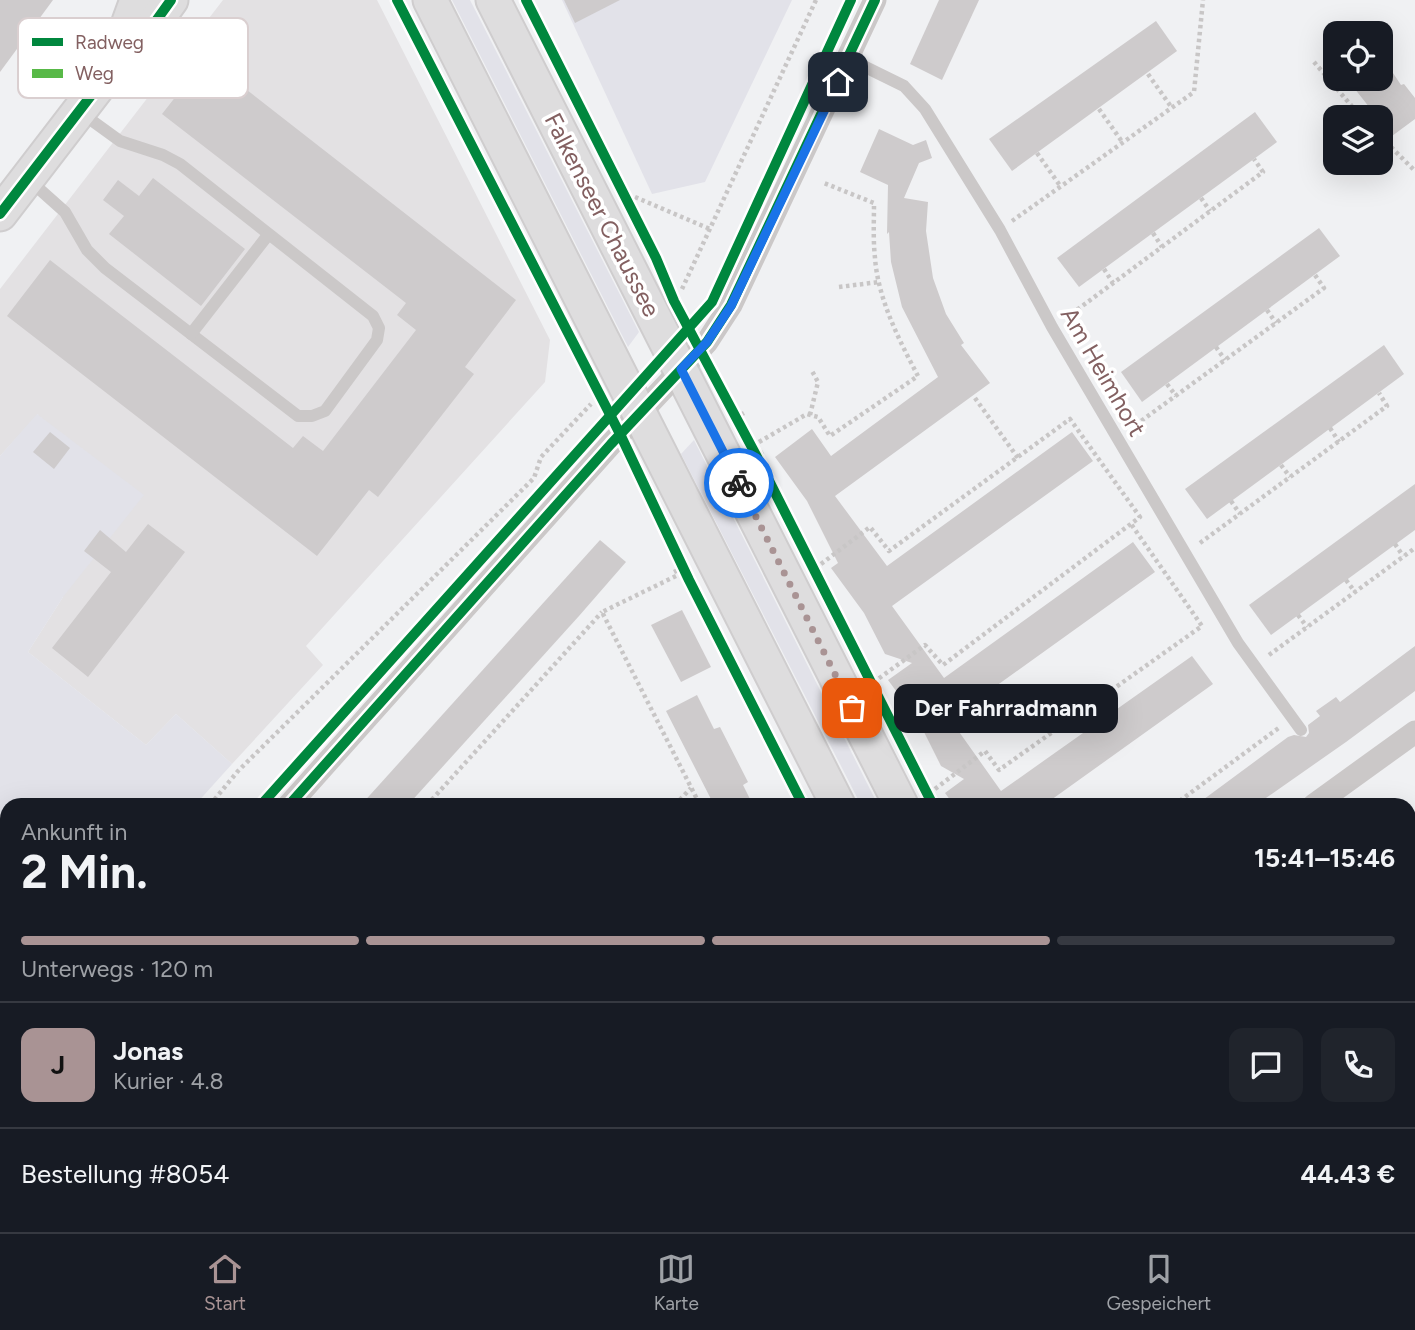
<!DOCTYPE html>
<html lang="de">
<meta charset="utf-8">
<style>
:root{--surface:#171b24;--page:#20242c;--text:#f1f3f6;--muted:#9ea1a6;--line:#363941;--accent:#a99394}
body{margin:0;font-family:Figtree,sans-serif;background:var(--page);color:var(--text);height:100vh;display:flex;flex-direction:column;font-size:26px;white-space:nowrap}
*{box-sizing:border-box;margin:0}
p{font-size:23px;color:var(--muted)}
.icon{flex:none;width:38px;height:38px;fill:none;stroke:currentColor;stroke-width:2;stroke-linecap:round;stroke-linejoin:round}
.map{position:relative;flex:1;overflow:hidden}
.sheet{position:absolute;left:0px;top:798px;width:1416px;height:434px;display:flex;flex-direction:column;background:var(--surface);border-radius:21px 21px 0 0;box-shadow:0 7px 28px #0002}
.sheet>*{flex:none}
.controls{position:absolute;left:1323px;top:21px;display:grid;gap:14px}
.controls a{display:grid;place-items:center;width:70px;height:70px;border-radius:14px;background:var(--surface);box-shadow:0 7px 28px #0002;font-size:35px}
.pin{position:absolute;display:grid;place-items:center;width:60px;height:60px;color:#fff;margin:-30px;border-radius:14px;box-shadow:0 4px 10px #0006}
.courier{position:absolute;display:grid;place-items:center;width:70px;height:70px;margin:-35px;border:5px solid #1a73e8;border-radius:50%;background:#fff;color:#222;box-shadow:0 2px 9px #0007}
.bubble{position:absolute;height:49px;border-radius:14px;background:var(--surface);box-shadow:0 7px 28px #0002;font-size:23px;font-weight:700;line-height:49px;text-align:center}
.overview em{font-style:normal;font-weight:700}
.overview div{display:flex;flex-direction:column-reverse}
.overview{display:flex;align-items:center;justify-content:space-between;height:119px;padding:0 21px}
h1{font-size:46px;font-weight:700;line-height:52px}
.bar{display:grid;grid-template-columns:repeat(4,1fr);gap:10px 7px;align-content:center;height:84px;padding:0 21px}
.bar i{height:9px;border-radius:5px;background:var(--line)}
.bar .active{background:var(--accent)}
.bar p{grid-column:span 4}
.line{display:flex;align-items:center;gap:18px;padding:0 21px;border-top:2px solid var(--line)}
.line div{flex:1}
.round{display:grid;place-items:center;flex:none;width:74px;height:74px;border-radius:14px;background:var(--page)}
.tab-bar{display:flex;justify-content:space-around;align-items:center;height:98px;border-top:2px solid var(--line);background:var(--surface);font-size:19px;color:var(--muted)}
.tab-bar a{display:grid;justify-items:center;gap:4px}
.tab-bar .active{color:var(--accent)}
.map>svg:first-child{display:block}
.built{fill:#e3e1e3}
.green{fill:#e2e2e9}
.building{fill:#cecbcc}
.lines{fill:none;stroke-linecap:round;stroke-linejoin:round}
.secondary-casing{stroke:#cfcdce;stroke-width:37}
.path{stroke:#c8c6c6;stroke-width:4.5;stroke-dasharray:3.5 3.5;stroke-linecap:butt}
.service{stroke:#cbc8c8;stroke-width:12}
.minor{stroke:#cbc8c8;stroke-width:23}
.secondary{stroke:#deddde;stroke-width:33}
.quiet{stroke:#58b947;stroke-width:9;stroke-dasharray:18 9;stroke-linecap:butt}
.cycleway-casing{stroke:#fff;stroke-width:15}
.cycleway{stroke:#00873e;stroke-width:10}
.done{stroke:#a99394;stroke-width:7;stroke-dasharray:0 12.6}
.route{stroke:#1a73e8;stroke-width:9}
.labels{text-anchor:middle;stroke-width:7;stroke-linejoin:round;paint-order:stroke}
.street-label{font-size:24px;fill:#836061;stroke:#fff}
.key{fill:#fff;stroke:#dacfd0;stroke-width:2}
.key-label{font-size:19px;fill:#836061}
</style>
<div class="map">
<svg width="1415" height="1232" viewBox="0 0 1415 1232">
<rect width="100%" height="100%" fill="#f0f1f3"/>
<polygon class="built" points="223,0 377,0 550,340 545,382 306,646 323,665 232,764 176,714 146,745 28,652 63,597 38,414 0,456 0,289"/>
<g class="green">
<polygon points="452,0 470,0 639,332 628,347"/>
<polygon points="562,0 792,0 705,182 652,194"/>
<polygon points="37,414 144,495 63,597 28,652 146,745 176,714 232,764 195,805 7,805 7,1013 0,1020 0,456"/>
<polygon points="694,440 878,805 861,805 681,454"/>
</g>
<g class="building">
<polygon points="0,0 53,0 0,72"/>
<polygon points="564,0 620,0 575,23"/>
<polygon points="939,0 979,0 942,80 910,64"/>
<polygon points="1156,21 1177,51 1012,171 989,139"/>
<polygon points="1381,55 1401,85 1404,84 1415,98 1415,119 1392,136 1381,117 1377,117 1347,79 1381,79"/>
<polygon points="206,58 516,300 465,367 474,374 378,497 369,490 317,556 7,316 50,260 293,448 303,436 323,451 416,330 397,315 406,303 162,114"/>
<polygon points="1255,112 1277,142 1079,287 1057,258"/>
<polygon points="879,129 913,145 926,140 932,158 919,163 904,198 928,202 926,231 933,278 946,314 964,343 961,345 990,383 835,496 887,566 1072,432 1093,461 892,606 944,678 1133,542 1155,572 950,719 1001,791 1192,656 1213,684 1044,805 954,805 945,793 964,779 941,766 919,722 888,680 912,663 885,654 864,613 831,568 838,563 807,501 775,457 812,429 831,456 938,377 902,307 891,262 889,232 887,234 888,185 860,172"/>
<polygon points="153,178 245,249 201,306 109,234 124,216 103,200 118,180 139,196"/>
<polygon points="1319,228 1340,256 1142,402 1121,372"/>
<polygon points="1384,345 1404,374 1207,519 1185,489"/>
<polygon points="50,432 70,448 54,469 33,452"/>
<polygon points="1415,484 1415,530 1271,635 1249,605"/>
<polygon points="148,524 185,552 88,677 52,648 111,572 84,551 100,530 126,552"/>
<polygon points="600,540 626,562 579,616 408,805 361,805"/>
<polygon points="682,610 711,667 681,682 651,625"/>
<polygon points="1415,646 1415,691 1346,742 1256,805 1196,805 1288,737 1294,735 1306,737 1309,733 1308,725 1320,716 1316,711 1336,697 1340,702"/>
<polygon points="697,695 714,729 720,727 748,782 743,785 753,805 714,805 666,711"/>
</g>
<g class="lines">
<defs>
<g id="secondary">
<polyline points="430,0 838,805"/>
<polyline points="493,0 901,805"/>
<polyline points="117,55 137,0"/>
<polyline points="0,214 113,67 138,46 171,0"/>
<polyline points="1055,1225 1059,1232"/>
<polyline points="1107,1225 1110,1232"/>
</g>
</defs>
<use href="#secondary" class="secondary-casing"/>
<g class="path">
<polyline points="1314,62 1361,117"/>
<polyline points="1148,74 1172,108"/>
<polyline points="1099,109 1123,143"/>
<polyline points="1381,137 1415,171"/>
<polyline points="1037,153 1061,187"/>
<polyline points="635,197 710,229"/>
<polyline points="1201,198 1210,211"/>
<polyline points="1012,221 1194,92 1203,0"/>
<polyline points="1153,233 1162,247"/>
<polyline points="1104,269 1113,283"/>
<polyline points="839,287 879,282"/>
<polyline points="682,289 816,0"/>
<polyline points="1267,310 1276,323"/>
<polyline points="1066,318 1263,172 1254,159"/>
<polyline points="1216,347 1225,360"/>
<polyline points="1167,384 1176,396"/>
<polyline points="975,398 1018,458"/>
<polyline points="810,415 818,382 812,371"/>
<polyline points="735,418 744,413"/>
<polyline points="1330,428 1339,442"/>
<polyline points="1130,429 1324,288 1315,275"/>
<path d="M759,442L807,414L818,417L830,436L918,376C899,340 878,299 875,258C873,240 874,221 874,203L824,183"/>
<polyline points="754,457 764,451"/>
<polyline points="1281,465 1290,477"/>
<polyline points="1231,501 1240,514"/>
<polyline points="1200,543 1387,406 1379,393"/>
<polyline points="1395,544 1403,556"/>
<polyline points="821,564 870,527 889,551 1070,419 1140,517 943,665 925,645 878,679"/>
<polyline points="674,572 686,566"/>
<polyline points="676,576 602,612 700,805"/>
<polyline points="1346,580 1355,592"/>
<polyline points="1298,615 1307,627"/>
<polyline points="1269,655 1415,548"/>
<polyline points="935,789 985,751 999,770 1202,626 1131,524"/>
<polyline points="210,805 238,771 534,478 541,457 591,404"/>
<polyline points="427,805 602,612"/>
<polyline points="675,805 691,788"/>
<polyline points="1174,805 1280,727"/>
<polyline points="0,1057 7,1048"/>
<polyline points="1409,1131 1415,1126"/>
<polyline points="328,1225 334,1232"/>
<polyline points="512,1225 517,1232"/>
<polyline points="237,1232 244,1225"/>
</g>
<g class="service">
<polyline points="849,59 904,86 925,109 1000,230 1052,327 1238,643 1301,730"/>
<polyline points="28,179 65,212 87,250 105,268 298,416 312,416 325,411 377,340 379,328 373,316 180,164 163,155 120,141 80,112"/>
<polyline points="191,334 268,235"/>
<polyline points="1140,1232 1154,1225"/>
</g>
<g class="minor">
<polyline points="289,805 611,444 707,342 731,305 875,0"/>
<polyline points="1314,805 1415,732"/>
<polyline points="0,1124 7,1117"/>
<polyline points="0,1181 7,1187"/>
<polyline points="49,1225 57,1232"/>
<polyline points="618,1225 623,1232"/>
<polyline points="739,1232 748,1225"/>
</g>
<use href="#secondary" class="secondary"/>
<g class="quiet">
<polyline points="1024,1225 1028,1232"/>
<polyline points="1144,1225 1148,1232"/>
</g>
<defs>
<g id="cycleway">
<polyline points="397,0 620,434 689,580 803,805"/>
<polyline points="526,0 656,258 674,301 756,455 933,805"/>
<polyline points="0,214 113,67 138,46 171,0"/>
<polyline points="261,805 712,302 851,0"/>
<polyline points="289,805 611,444 707,342 731,305 875,0"/>
</g>
</defs>
<use href="#cycleway" class="cycleway-casing"/>
<use href="#cycleway" class="cycleway"/>
</g>
<g class="lines">
<polyline class="done" points="739,483 852,708"/>
<polyline class="route" points="739,483 681,369 707,342 731,306 838,82"/>
</g>
<g class="labels">
<g class="street-label">
<text transform="translate(602 215) rotate(63)" y="8">Falkenseer Chaussee</text>
<text transform="translate(1103 372) rotate(60)" y="8">Am Heimhort</text>
</g>
</g>
<rect x="18" y="18" width="230" height="80" rx="10" class="key"/>
<rect x="32" y="38" width="31" height="8" fill="#00873e"/>
<rect x="32" y="69" width="31" height="9" fill="#58b947"/>
<g class="key-label">
<text x="75" y="49">Radweg</text>
<text x="75" y="80">Weg</text>
</g>
</svg>
<div class="controls">
<a><svg class="icon" aria-label="locate" viewBox="0 0 24 24"><circle cx="12" cy="12" r="6"/><path d="M12 2v4M12 18v4M2 12h4M18 12h4"/></svg></a>
<a><svg class="icon" aria-label="layers" viewBox="0 0 24 24"><path d="M12 4l9 5-9 5-9-5zM3 14l9 5 9-5"/></svg></a>
</div>
<div class="pin" style="left:852px;top:708px;background:#ea580c"><svg class="icon" aria-label="bag" viewBox="0 0 24 24"><path d="M5 8h14l-1 12H6zM9 8a3 3 0 0 1 6 0"/></svg></div>
<div class="pin" style="left:838px;top:82px;background:#1f2937"><svg class="icon" aria-label="home" viewBox="0 0 24 24"><path d="M3 11l9-7 9 7M6 9v11h12V9"/></svg></div>
<div class="courier" style="left:739px;top:483px"><svg class="icon" aria-label="bike" viewBox="0 0 24 24"><circle cx="6" cy="16" r="4"/><circle cx="18" cy="16" r="4"/><path d="M6 16l4-8h5l3 8M10 8l3 8H6M13 5h3"/></svg></div>
<div class="bubble" style="left:894px;top:684px;width:224px">Der Fahrradmann</div>
<section class="sheet">
<div class="overview"><div><h1>2 Min.</h1><p>Ankunft in</p></div><em>15:41–15:46</em></div>
<div class="bar"><i class="active"></i><i class="active"></i><i class="active"></i><i></i><p>Unterwegs · 120 m</p></div>
<div class="line" style="height:126px"><b class="round" style="background:var(--accent);color:#111">J</b><div><b>Jonas</b><p>Kurier · 4.8</p></div><a class="round"><svg class="icon" aria-label="chat" viewBox="0 0 24 24"><path d="M4 5h16v11H9l-5 4z"/></svg></a><a class="round"><svg class="icon" aria-label="phone" viewBox="0 0 24 24"><path d="M5 4h4l2 5-3 2q2 4 5 5l2-3 5 2v4C11 20 4 13 5 4z"/></svg></a></div>
<div class="line" style="height:91px"><div>Bestellung #8054</div><b>44.43 €</b></div>
</section>
</div>
<nav class="tab-bar">
<a class="active"><svg class="icon" aria-label="home" viewBox="0 0 24 24"><path d="M3 11l9-7 9 7M6 9v11h12V9"/></svg>Start</a>
<a><svg class="icon" aria-label="map" viewBox="0 0 24 24"><path d="M3 6l6-2 6 2 6-2v14l-6 2-6-2-6 2zM9 4v14M15 6v14"/></svg>Karte</a>
<a><svg class="icon" aria-label="saved" viewBox="0 0 24 24"><path d="M7 4h10v16l-5-4-5 4z"/></svg>Gespeichert</a>
</nav>
